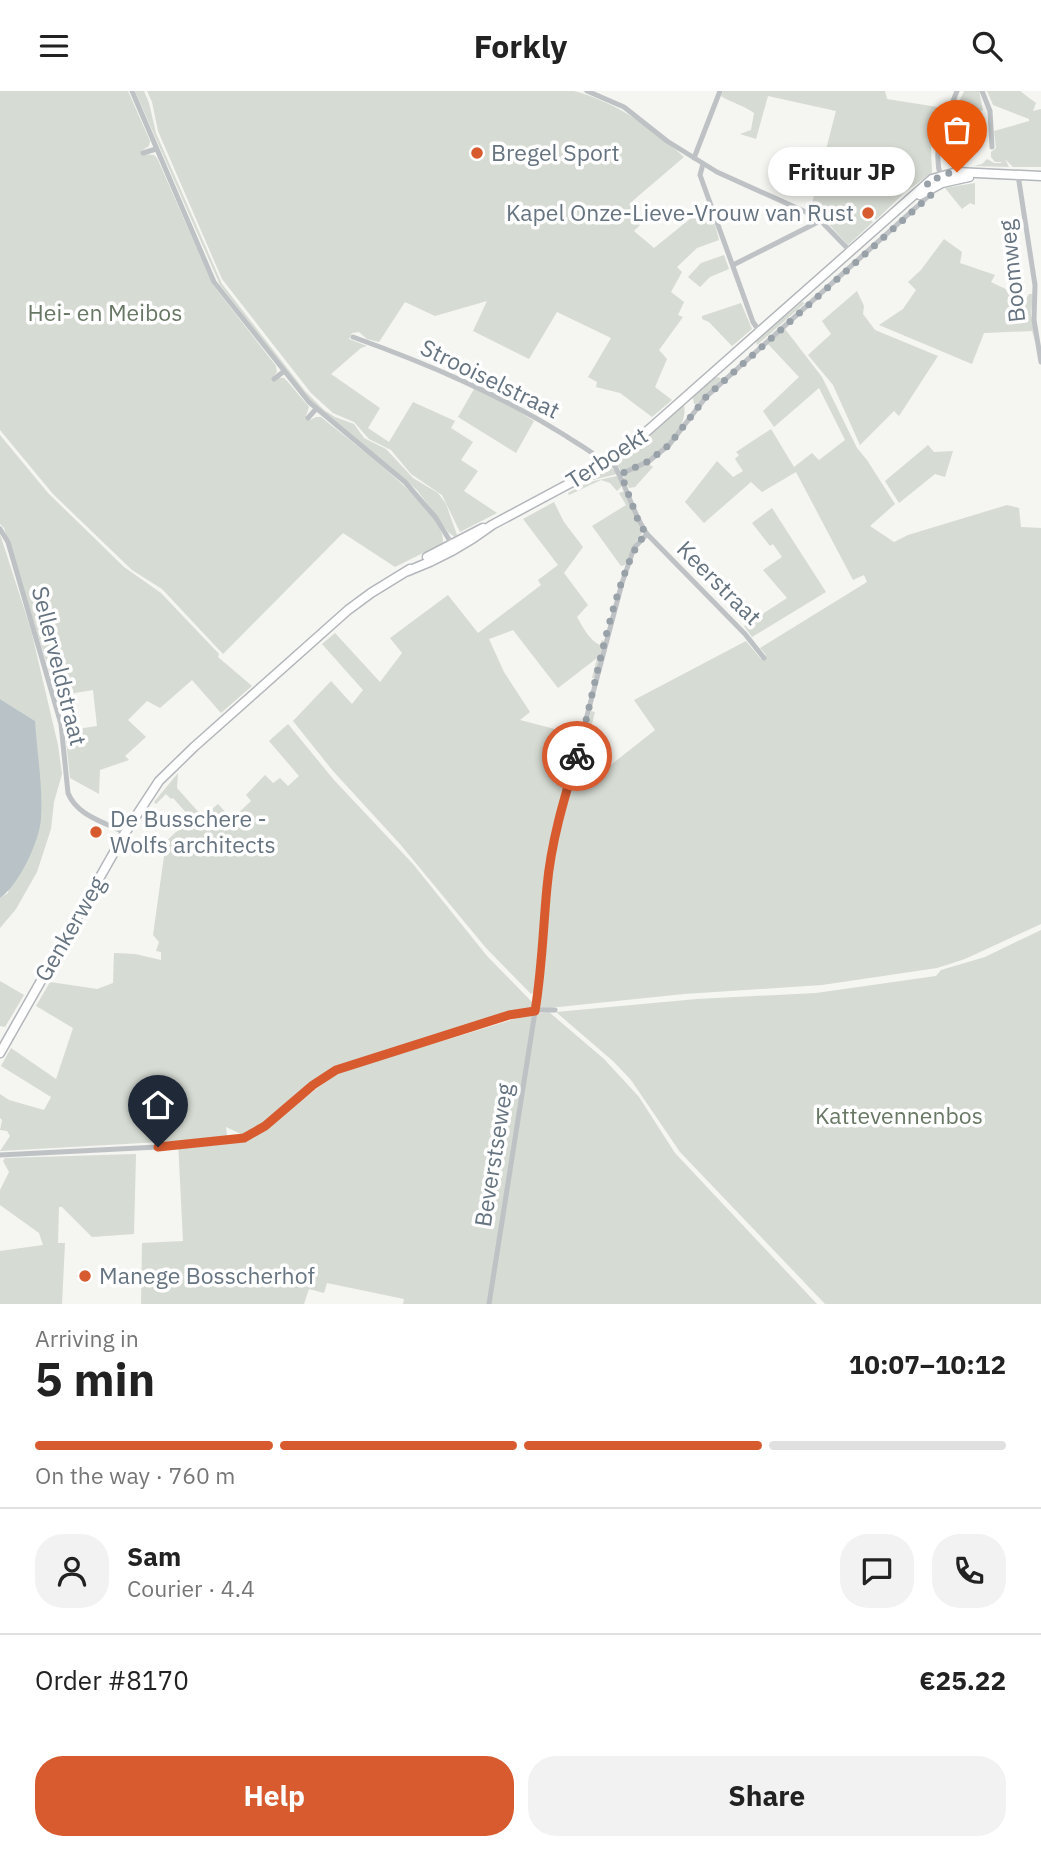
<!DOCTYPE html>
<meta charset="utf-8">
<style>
:root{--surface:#fff;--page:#f2f2f2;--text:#222;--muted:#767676;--line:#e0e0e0;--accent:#d75b2f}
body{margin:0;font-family:"IBM Plex Sans",sans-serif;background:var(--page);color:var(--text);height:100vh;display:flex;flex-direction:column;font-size:26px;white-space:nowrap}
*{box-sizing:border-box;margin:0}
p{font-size:23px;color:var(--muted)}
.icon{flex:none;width:38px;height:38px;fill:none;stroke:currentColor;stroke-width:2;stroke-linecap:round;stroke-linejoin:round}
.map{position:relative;height:1213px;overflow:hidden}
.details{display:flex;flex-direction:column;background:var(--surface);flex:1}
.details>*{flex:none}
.pin{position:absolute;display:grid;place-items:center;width:60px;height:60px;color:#fff;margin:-72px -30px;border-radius:50% 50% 50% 0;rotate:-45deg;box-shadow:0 0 7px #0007}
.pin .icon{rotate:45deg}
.courier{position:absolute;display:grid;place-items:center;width:70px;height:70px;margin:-35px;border:5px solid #d75b2f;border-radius:50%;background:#fff;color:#222;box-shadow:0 2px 9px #0007}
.bubble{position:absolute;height:49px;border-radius:24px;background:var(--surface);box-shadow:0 4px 10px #0003;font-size:23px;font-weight:700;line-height:49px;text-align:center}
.headline em{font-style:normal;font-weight:700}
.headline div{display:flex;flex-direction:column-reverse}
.headline{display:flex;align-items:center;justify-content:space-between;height:119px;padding:0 35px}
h1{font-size:46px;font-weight:700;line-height:52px}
.bar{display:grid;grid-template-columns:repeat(4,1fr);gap:10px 7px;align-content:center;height:84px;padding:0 35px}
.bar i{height:9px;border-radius:5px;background:var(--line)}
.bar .selected{background:var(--accent)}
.bar p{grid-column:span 4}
.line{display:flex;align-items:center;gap:18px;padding:0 35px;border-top:2px solid var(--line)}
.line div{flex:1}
.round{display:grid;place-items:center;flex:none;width:74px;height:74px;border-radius:28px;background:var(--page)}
.button{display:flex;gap:14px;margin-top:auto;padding:14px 35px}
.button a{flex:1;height:80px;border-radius:28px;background:var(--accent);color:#fff;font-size:28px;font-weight:700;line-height:80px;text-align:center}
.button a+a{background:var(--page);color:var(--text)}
header{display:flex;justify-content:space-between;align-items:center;height:91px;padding:0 35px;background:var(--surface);font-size:32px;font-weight:700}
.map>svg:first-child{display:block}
.green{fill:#d6dbd3}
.water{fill:#b8c2c7}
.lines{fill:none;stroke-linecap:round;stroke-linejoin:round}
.secondary-casing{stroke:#b3b7bb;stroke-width:11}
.street{stroke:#bec2c5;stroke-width:5}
.secondary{stroke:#fff;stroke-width:8}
.done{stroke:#98a1a8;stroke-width:7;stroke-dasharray:0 12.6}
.route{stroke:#d75b2f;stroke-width:9}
.poi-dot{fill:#d75b2f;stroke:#fff;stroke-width:2.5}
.labels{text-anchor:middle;stroke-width:7;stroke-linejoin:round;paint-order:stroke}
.poi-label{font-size:23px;fill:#667481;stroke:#fff;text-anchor:start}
.street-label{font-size:23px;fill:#667481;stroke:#fff}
.park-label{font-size:23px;fill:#687864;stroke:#fff}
</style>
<header><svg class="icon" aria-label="menu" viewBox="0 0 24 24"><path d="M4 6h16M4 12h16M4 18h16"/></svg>Forkly<svg class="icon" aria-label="search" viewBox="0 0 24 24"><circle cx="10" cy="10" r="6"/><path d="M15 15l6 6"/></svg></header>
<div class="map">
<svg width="1041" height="1213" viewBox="0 0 1041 1213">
<rect width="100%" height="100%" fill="#f5f5f1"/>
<g class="green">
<path d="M0,0H128L150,50L149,55L141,60L142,63L154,64L157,67L213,194L276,275L277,281L273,286L284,287L288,291L309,316L306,325L310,329L316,326H321C347,348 447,419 443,452L395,476L343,442L223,563L162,498L132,479L53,403L0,339Z"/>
<polygon points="135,0 144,0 149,12 156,42 222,193 305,300 324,319 335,326 354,333 364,347 386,358 413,387 438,402 446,413 457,444 455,446 449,442 417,399 308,307 220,194"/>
<path d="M147,0H574C616,11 652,37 684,66L629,113L644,130L634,140L654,157L706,115L713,126L719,149L697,157L677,176L682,181L671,201L684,211L678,224L683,226L659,259L667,268L655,296L672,309L652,326L620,302L596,296L597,291L588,286L611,247L557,221L529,268L473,240L487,210L435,225L405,211L379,251L367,248L359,241L352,242L349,248L367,255L361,257L331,283L380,317L368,337L389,351L413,311L455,330L451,337L473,351L461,369L478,380L464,400L497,422L460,441L442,404L411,383L391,359L369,348L354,331L333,322L311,302L222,188L158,40L152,11Z"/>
<path d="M723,0H885L887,8L944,17L931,57L932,82L905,101L876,129L866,118L864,121L873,131L848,154L825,129L810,120L836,20L768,5L756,48L740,43L751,39L754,22C743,14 732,12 721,5Z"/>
<polygon points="964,0 979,0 983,19 972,26 954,22"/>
<polygon points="987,0 1020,0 1036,12 1033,20 1041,18 1041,76 1013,76 1005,68 1009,76 974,75 982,73 987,68 994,72 1001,72 1002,71 995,71 991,66 991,61 996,57 994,40 1029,30 1029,28 993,14"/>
<polygon points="975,92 975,114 970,112 962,118 945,97"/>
<polygon points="944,148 962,161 960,172 995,184 991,191 1026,208 1029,203 1033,203 1031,222 1036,253 1032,240 984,242 972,273 879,234 903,218 916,199 908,191 921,179"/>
<polygon points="724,164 729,178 710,186 700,196 688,186 701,172"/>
<polygon points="857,200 864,215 863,223 875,239 938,265 899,325 894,320 860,354 833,294 808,264 831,243 822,230"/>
<polygon points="802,211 805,212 757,254 756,250"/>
<polygon points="741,212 752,238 732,255 709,231 702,228 702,225"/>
<path d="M785,238L822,286L857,357L867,369L895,413L870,435L894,451L908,444L1007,414L1019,417L1021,436L1041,437V833L965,868L937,877L822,894L684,903L539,918L538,916C546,861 547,805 557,750C565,706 580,663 591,620L595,621L578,688L588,692L655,639L634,609L746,550L761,568L766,564L760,557L867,491L864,484L853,489L796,381L762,401L751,391L704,432L685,411L717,370L733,386L743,380L735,368L739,364L736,361L771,338L794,376L812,362L819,369L845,349L819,297L774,336L763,320L799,286L768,253Z"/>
<polygon points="718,286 722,288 697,313 694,313 693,306 713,288"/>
<polygon points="474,298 507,313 534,330 516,362 458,326"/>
<path d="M684,314C690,343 645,375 621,380L617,374C621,365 673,324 684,314Z"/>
<polygon points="0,344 48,402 124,476 161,502 219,563 218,566 252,595 221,622 192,589 160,617 147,610 128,629 146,646 125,665 129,669 100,679 99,703 70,687 65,640 97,635 93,599 57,605 4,437 0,433"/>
<polygon points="928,354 934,361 953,360 945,386 935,383 899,412 885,390"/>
<polygon points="647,372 653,376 635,396 629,397 623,385"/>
<polygon points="611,376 617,383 585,391 567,400 569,397 605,377"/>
<polygon points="617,385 623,394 617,400 610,392 601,389 569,404 568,402 589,391"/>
<polygon points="625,400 642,442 633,455 625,474 621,475 592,435 626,414 619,402"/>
<path d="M554,411L564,431L583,456L564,482L588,514L577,526C582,535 590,550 600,554L602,549L604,550L595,587H592L597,567L558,597L513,539L489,548L504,581L530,621L520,629L578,644L552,753L536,900L531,903L486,857L400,753L333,680L293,630L331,590L352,613L363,599L322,553L335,542L380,591L402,562L390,547L448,504L478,542L541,494L538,489L558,474L523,428Z"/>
<polygon points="772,417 826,501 752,546 744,535 787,507 763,479 782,466 773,453 770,455 752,432"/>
<polygon points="0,443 31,539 58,654 62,683 54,711 51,738 37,781 16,818 0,837 0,807 8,802 35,630 0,608"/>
<path d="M288,633L334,689L413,773L487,865L534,913L532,917L337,975C303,995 278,1026 243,1044L226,1036L228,1053L254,1046L337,982L528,924L549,921L604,968L639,1006L675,1062L817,1213H403L404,1208L327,1192L324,1202L309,1198L304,1213H141L142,1152L183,1150L178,1050L0,1060L10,1045L7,1040L0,1039L2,1029L0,1027V1003L9,1009L44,1019L51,1006L1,975L11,957L56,988L73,937L36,915L50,891L97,898L113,892L114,862L135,863L161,869V861L156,860L159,851L153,844L165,758L160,756L191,727L173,707L171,708L166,703L156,713L154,711L178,682L177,697L203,726L218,713L232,728L251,710L246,704L265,684L273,692L280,687L288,695L299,685L269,650Z"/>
<polygon points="1041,839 1041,1213 825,1213 680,1061 631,989 614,971 556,921 697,908 816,902 936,885 941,879 985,866"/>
<polygon points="0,890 24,904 5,936 0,935"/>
<polygon points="136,1063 134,1143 92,1146 62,1116 59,1116 58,1152 65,1152 62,1213 0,1213 0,1160 43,1154 39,1142 0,1114 0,1099 9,1081 3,1070 5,1067"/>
</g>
<path class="water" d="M0,608L35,630C37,662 43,696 41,727C40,750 18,795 0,807Z"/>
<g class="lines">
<defs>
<g id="secondary">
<polyline points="920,104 942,92 969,86"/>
<polyline points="427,466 483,437"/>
<path d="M408,480C437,469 467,453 492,434L604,374L628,357L932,88L957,81L1041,85"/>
<polyline points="0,962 125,742 159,690 194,656 348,519 371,502 410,478"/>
</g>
</defs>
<use href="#secondary" class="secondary-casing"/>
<g class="street">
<polyline points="132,0 214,191 309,311 405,391 436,427 453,455"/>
<polyline points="587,0 624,16 667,50 717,81 817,126 851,161"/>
<polyline points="982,0 990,20 992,56"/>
<polyline points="143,62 156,58"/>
<polyline points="694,67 720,0"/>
<polyline points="703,73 700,84 753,231 760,241"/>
<polyline points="1018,84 1035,194 1034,229 1041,271"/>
<path d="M941,87C931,55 946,29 957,0"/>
<polyline points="733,174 822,129"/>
<path d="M353,246C428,273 499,303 566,345C579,354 595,361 604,374"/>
<polyline points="274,288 283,281"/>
<polyline points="308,327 316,318"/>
<path d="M611,369C627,393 631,420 647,443L745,543L764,567"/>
<polyline points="621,383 649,370 669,354 706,306 932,102 930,98"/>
<path d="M0,438L8,451L61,633L68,702C77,725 105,731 125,742"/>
<polyline points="0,1064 158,1056 244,1047 265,1035 313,994 336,979 509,924 529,919 555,919"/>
<polyline points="489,1213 537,908 543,864 547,795 555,746 622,492 634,457 647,443"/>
</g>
<use href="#secondary" class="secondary"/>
</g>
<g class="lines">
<path class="done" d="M577,665C591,618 616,471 646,443L638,429L621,383L649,370L669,354L706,306L932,103L927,92L945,83L957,81"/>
<path class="route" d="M158,1056L244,1047L265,1035L313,994L336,979L509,924L535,920C542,879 543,838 547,796C551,751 564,708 577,665"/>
</g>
<g class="poi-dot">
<circle cx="477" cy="62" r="7"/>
<circle cx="868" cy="122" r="7"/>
<circle cx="96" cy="741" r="7"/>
<circle cx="85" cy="1185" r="7"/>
</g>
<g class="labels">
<g class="poi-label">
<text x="491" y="70">Bregel Sport</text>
<text x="854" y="130" text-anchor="end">Kapel Onze-Lieve-Vrouw van Rust</text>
<text x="110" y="736">De Busschere -<tspan x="110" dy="26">Wolfs architects</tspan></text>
<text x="99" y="1193">Manege Bosscherhof</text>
</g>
<g class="street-label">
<text transform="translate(1012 180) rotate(-96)" y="8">Boomweg</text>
<text transform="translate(490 288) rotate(26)" y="8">Strooiselstraat</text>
<text transform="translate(607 367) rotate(-33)" y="8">Terboekt</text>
<text transform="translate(719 492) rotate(45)" y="8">Keerstraat</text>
<text transform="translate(59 575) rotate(76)" y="8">Sellerveldstraat</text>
<text transform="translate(70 838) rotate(-60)" y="8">Genkerweg</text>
<text transform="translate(494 1064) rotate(-81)" y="8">Beverstseweg</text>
</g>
<g class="park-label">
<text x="105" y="230">Hei- en Meibos</text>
<text x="899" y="1033">Kattevennenbos</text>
</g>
</g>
</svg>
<div class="pin" style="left:957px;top:81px;background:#ea580c"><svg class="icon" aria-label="bag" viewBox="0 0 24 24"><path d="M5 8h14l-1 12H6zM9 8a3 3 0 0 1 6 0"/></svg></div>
<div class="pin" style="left:158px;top:1056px;background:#1f2937"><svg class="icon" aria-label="home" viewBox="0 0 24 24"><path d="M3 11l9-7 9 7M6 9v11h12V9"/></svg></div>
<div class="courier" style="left:577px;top:665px"><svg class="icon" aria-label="bike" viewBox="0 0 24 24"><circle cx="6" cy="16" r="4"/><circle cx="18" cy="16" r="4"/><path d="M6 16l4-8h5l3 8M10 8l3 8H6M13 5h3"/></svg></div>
<div class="bubble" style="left:768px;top:56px;width:147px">Frituur JP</div>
</div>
<section class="details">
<div class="headline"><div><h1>5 min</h1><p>Arriving in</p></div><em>10:07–10:12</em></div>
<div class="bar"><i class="selected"></i><i class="selected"></i><i class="selected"></i><i></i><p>On the way · 760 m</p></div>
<div class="line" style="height:126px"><a class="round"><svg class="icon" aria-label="person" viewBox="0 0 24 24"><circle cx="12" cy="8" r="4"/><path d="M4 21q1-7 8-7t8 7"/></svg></a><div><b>Sam</b><p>Courier · 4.4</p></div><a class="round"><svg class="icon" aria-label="chat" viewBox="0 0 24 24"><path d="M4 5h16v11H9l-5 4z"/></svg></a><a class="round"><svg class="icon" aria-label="phone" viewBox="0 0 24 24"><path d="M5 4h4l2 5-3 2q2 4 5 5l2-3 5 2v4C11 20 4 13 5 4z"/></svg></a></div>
<div class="line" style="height:91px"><div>Order #8170</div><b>€25.22</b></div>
<div class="button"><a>Help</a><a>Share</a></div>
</section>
